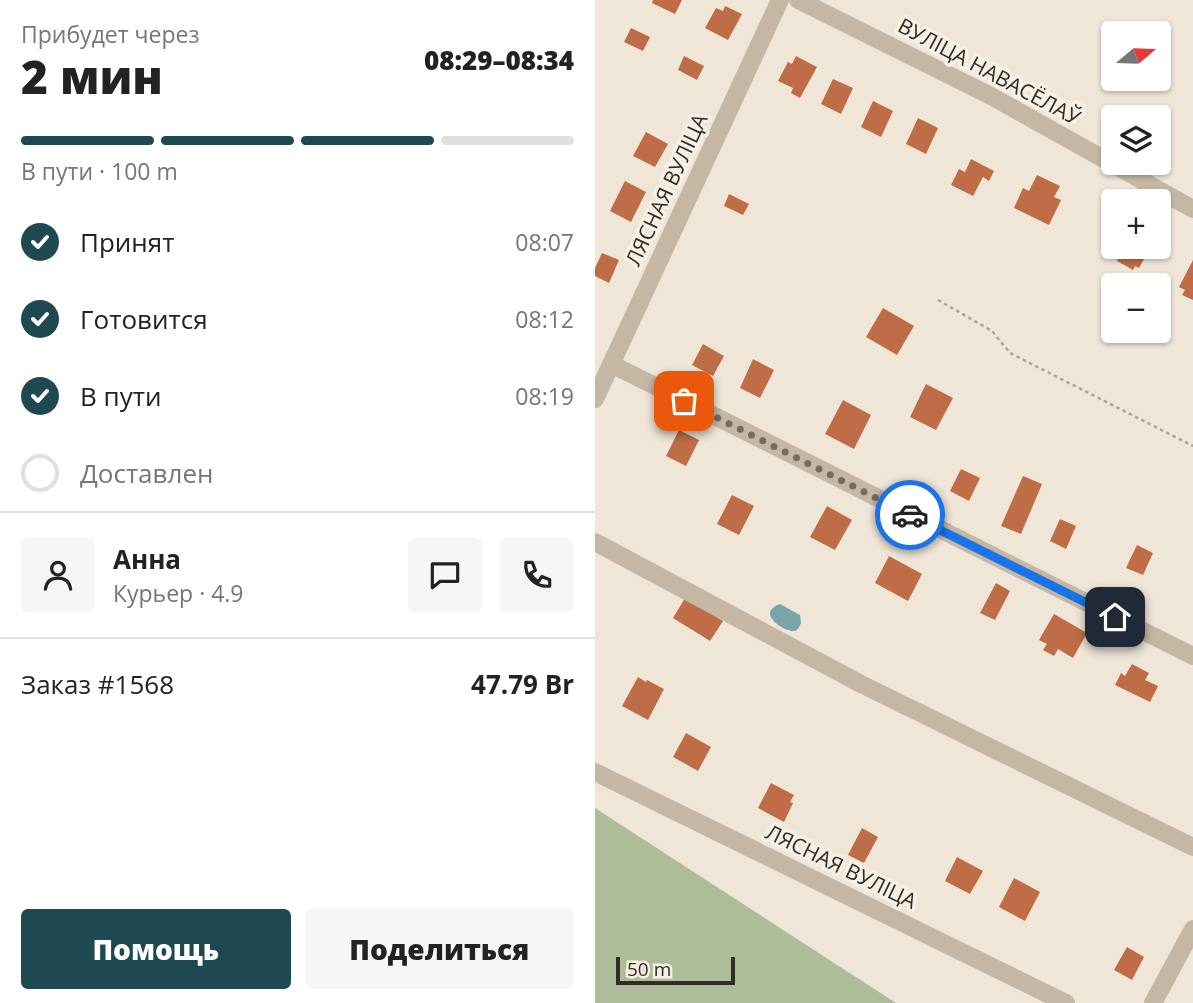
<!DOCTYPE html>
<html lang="ru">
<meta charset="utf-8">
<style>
:root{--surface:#fff;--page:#f6f6f6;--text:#222;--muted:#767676;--line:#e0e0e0;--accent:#1e4951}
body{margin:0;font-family:"Open Sans",sans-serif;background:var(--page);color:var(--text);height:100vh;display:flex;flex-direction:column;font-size:26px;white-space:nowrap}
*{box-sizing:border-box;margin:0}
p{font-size:23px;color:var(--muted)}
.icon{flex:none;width:38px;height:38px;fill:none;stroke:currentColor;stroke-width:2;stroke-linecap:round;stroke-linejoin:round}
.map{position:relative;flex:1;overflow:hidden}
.sheet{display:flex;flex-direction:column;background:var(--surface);width:595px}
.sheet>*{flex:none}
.needle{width:46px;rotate:71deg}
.fabs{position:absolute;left:506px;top:21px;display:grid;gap:14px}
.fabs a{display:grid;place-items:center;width:70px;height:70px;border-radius:7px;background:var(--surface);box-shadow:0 2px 5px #0004;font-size:35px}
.scale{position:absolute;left:21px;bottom:18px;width:119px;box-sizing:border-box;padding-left:7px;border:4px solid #322b26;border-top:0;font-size:19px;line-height:24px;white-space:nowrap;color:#322b26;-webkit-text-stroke:5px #f7f0e4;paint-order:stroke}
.pin{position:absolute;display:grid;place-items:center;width:60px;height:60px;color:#fff;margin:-30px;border-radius:14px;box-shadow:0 4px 10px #0006}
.courier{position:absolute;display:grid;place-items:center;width:70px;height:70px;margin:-35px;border:5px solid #1a73e8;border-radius:50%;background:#fff;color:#222;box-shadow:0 2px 9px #0007}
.summary em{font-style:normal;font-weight:800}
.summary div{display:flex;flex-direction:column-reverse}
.summary{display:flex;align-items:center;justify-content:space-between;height:119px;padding:0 21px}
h1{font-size:46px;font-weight:800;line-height:52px}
.bar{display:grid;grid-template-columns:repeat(4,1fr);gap:10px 7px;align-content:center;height:84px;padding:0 21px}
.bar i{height:9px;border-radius:5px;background:var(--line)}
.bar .current{background:var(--accent)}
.bar p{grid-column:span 4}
.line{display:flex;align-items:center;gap:18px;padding:0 21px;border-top:2px solid var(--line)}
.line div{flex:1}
.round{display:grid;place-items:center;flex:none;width:74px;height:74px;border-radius:7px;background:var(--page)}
ol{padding:0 21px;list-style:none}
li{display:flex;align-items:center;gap:21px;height:77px}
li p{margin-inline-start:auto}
li .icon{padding:7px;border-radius:50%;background:var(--accent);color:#fff;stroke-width:4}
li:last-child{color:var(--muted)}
li i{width:38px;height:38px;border:4px solid var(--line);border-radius:50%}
.primary-button{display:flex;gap:14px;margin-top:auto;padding:14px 21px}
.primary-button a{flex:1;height:80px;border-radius:7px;background:var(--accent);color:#fff;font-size:28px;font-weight:800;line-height:80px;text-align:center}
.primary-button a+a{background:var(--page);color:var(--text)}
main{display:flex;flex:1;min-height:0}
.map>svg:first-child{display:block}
.green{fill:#aebd99}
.water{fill:#79a4aa}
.building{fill:#bf6d46}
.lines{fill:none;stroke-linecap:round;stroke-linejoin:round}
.path{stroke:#b2a18f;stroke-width:2.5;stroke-dasharray:3.5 3.5;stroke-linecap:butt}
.minor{stroke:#c6b7a5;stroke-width:18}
.done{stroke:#746c64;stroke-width:7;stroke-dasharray:0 12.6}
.route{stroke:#1a73e8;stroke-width:9}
.labels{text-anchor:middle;stroke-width:7;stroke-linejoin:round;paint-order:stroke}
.street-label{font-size:21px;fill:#322b26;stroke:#f7f0e4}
</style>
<main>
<section class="sheet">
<div class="summary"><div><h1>2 мин</h1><p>Прибудет через</p></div><em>08:29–08:34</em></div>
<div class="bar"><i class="current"></i><i class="current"></i><i class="current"></i><i></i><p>В пути · 100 m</p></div>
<ol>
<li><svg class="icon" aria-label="check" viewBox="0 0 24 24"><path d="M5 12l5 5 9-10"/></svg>Принят<p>08:07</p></li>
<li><svg class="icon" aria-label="check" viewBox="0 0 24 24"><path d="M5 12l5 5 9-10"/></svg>Готовится<p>08:12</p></li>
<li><svg class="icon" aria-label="check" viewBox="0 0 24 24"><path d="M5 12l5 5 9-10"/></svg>В пути<p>08:19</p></li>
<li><i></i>Доставлен</li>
</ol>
<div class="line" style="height:126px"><a class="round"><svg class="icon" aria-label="person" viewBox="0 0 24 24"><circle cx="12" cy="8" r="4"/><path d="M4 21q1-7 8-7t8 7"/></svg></a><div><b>Анна</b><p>Курьер · 4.9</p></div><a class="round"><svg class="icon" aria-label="chat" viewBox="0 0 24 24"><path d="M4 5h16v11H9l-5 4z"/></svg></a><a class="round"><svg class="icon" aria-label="phone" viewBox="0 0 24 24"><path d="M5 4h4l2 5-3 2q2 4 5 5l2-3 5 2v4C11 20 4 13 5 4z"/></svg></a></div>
<div class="line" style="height:91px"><div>Заказ #1568</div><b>47.79 Br</b></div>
<div class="primary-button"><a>Помощь</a><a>Поделиться</a></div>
</section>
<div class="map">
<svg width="598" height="1003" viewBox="0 0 598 1003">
<rect width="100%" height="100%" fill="#efe6d8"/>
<polygon class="green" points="0,808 301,1003 0,1003"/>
<path class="water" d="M185,604L205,615L206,623C204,627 203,631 199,631C189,632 160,613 185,604Z"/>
<g class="building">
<polygon points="58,0 87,0 80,14 57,3"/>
<polygon points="130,6 147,14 133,40 110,28 121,8 128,11"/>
<polygon points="36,28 55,37 48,51 29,42"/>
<polygon points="89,56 109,66 102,80 83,70"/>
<polygon points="201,56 222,67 205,98 196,93 198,88 183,81 193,62 197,64"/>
<polygon points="238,79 258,88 246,114 226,104"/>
<polygon points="278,101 298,111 286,137 266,127"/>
<polygon points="323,118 343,128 331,154 311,144"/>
<polygon points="51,132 73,144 60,167 38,156"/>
<polygon points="376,159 399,171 394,181 388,177 378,196 356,185 364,169 370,172"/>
<polygon points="442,175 465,186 459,197 466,200 454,225 419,208 428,188 434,191"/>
<polygon points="30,181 51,192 36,222 15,211"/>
<polygon points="134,194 154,204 148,215 129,206"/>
<polygon points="522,247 548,247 554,250 544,268 540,266 538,270 522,261 524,256 518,253"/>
<polygon points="7,253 24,260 14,283 0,276 0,268"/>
<polygon points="598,260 598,300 587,295 590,290 584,287"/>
<polygon points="288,308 319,326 302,355 271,337"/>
<polygon points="108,344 129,356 118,376 97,365"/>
<polygon points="158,359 179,370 165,398 145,388"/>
<polygon points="331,384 358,398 341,430 315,417"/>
<polygon points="248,400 276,415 259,449 230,434"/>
<polygon points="84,430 104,440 91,466 71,456"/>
<polygon points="366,469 385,478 374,501 355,491"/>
<polygon points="428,476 447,484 426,534 406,526"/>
<polygon points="137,495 159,506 144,535 122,524"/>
<polygon points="232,506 257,520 240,550 215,537"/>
<polygon points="465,519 481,526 471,549 455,541"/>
<polygon points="542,545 558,553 548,575 531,568"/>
<polygon points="294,556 327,574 313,601 280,583"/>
<polygon points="401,583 415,591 400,620 385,613"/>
<polygon points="90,598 128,621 115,641 78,618"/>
<polygon points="459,614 492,633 478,658 463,649 459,656 448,650 452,644 444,640"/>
<polygon points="537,664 554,673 550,680 563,686 555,702 520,685 526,673 530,676"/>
<polygon points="43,677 51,682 52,680 69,689 53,720 27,706"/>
<polygon points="91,733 116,747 103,771 78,757"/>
<polygon points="176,783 199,795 195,802 198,803 189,822 163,808"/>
<polygon points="267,828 283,837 269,863 253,855"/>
<polygon points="362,857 388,871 375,894 350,881"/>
<polygon points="419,878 445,892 430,921 404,907"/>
<polygon points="532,947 549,957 537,980 519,970"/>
</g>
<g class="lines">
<polyline class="path" points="343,300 397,331 415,353 598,446"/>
<g class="minor">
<polyline points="203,0 396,96 598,209"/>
<polyline points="16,364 598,656"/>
<polyline points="0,399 185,0"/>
<polyline points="0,542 266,684 598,847"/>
<polyline points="0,772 471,1003"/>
<polyline points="558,1003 598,929"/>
</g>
</g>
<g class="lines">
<polyline class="done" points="89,401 315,515"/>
<polyline class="route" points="315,515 520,617"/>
</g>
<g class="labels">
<g class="street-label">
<text transform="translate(394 72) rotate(28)" y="7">ВУЛІЦА НАВАСЁЛАЎ</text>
<text transform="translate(72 190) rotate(-65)" y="7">ЛЯСНАЯ ВУЛІЦА</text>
<text transform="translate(246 867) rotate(26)" y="7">ЛЯСНАЯ ВУЛІЦА</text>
</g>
</g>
</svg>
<div class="fabs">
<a><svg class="needle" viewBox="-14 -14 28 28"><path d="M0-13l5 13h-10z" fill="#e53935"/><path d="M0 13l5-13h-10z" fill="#767676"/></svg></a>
<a><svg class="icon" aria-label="layers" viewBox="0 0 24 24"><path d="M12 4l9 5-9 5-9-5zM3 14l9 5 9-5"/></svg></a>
<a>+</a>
<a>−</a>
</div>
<div class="scale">50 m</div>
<div class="pin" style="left:89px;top:401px;background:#ea580c"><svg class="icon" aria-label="bag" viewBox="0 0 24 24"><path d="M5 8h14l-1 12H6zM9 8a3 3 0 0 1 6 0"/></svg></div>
<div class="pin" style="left:520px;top:617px;background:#1f2937"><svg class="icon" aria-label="home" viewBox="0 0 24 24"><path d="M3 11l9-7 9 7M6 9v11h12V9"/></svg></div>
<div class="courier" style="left:315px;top:515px"><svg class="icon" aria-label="car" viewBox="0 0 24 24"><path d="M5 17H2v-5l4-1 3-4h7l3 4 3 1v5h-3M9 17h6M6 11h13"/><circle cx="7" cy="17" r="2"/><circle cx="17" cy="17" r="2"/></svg></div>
</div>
</main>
